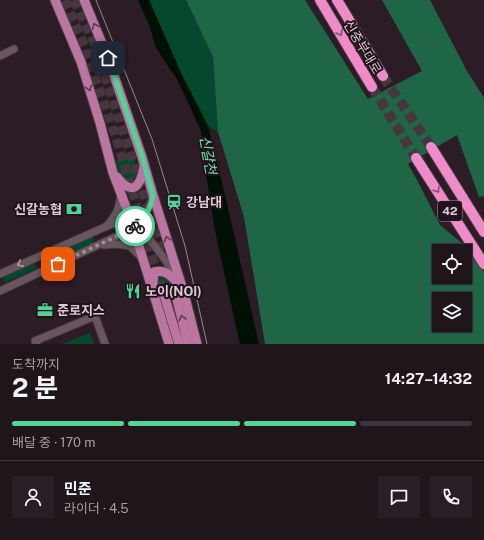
<!DOCTYPE html>
<html lang="ko">
<meta charset="utf-8">
<style>
:root{--surface:#21151c;--page:#291e25;--text:#f1f3f6;--muted:#a29fa3;--line:#3e343b;--accent:#51d397}
body{margin:0;font-family:"Public Sans","Noto Sans KR",sans-serif;background:var(--page);color:var(--text);height:100vh;display:flex;flex-direction:column;font-size:15px;white-space:nowrap}
*{box-sizing:border-box;margin:0}
p{font-size:13px;color:var(--muted)}
.icon{flex:none;width:22px;height:22px;fill:none;stroke:currentColor;stroke-width:2;stroke-linecap:round;stroke-linejoin:round}
.map{position:relative;height:344px;overflow:hidden}
.drawer{display:flex;flex-direction:column;background:var(--surface);flex:1}
.drawer>*{flex:none}
.controls{position:absolute;left:432px;top:244px;display:grid;gap:8px}
.controls a{display:grid;place-items:center;width:40px;height:40px;border-radius:0px;background:var(--surface);box-shadow:0 1px 3px #0004,0 0 0 1px var(--line);font-size:20px}
.pin{position:absolute;display:grid;place-items:center;width:34px;height:34px;color:#fff;margin:-17px;border-radius:8px;box-shadow:0 2px 6px #0006}
.courier{position:absolute;display:grid;place-items:center;width:40px;height:40px;margin:-20px;border:3px solid #51d397;border-radius:50%;background:#fff;color:#222;box-shadow:0 1px 5px #0007}
.overview em{font-style:normal;font-weight:700}
.overview div{display:flex;flex-direction:column-reverse}
.overview{display:flex;align-items:center;justify-content:space-between;height:68px;padding:0 12px}
h1{font-size:26px;font-weight:700;line-height:30px}
.bar{display:grid;grid-template-columns:repeat(4,1fr);gap:6px 4px;align-content:center;height:48px;padding:0 12px}
.bar i{height:5px;border-radius:3px;background:var(--line)}
.bar .active{background:var(--accent)}
.bar p{grid-column:span 4}
.line{display:flex;align-items:center;gap:10px;padding:0 12px;border-top:1px solid var(--line)}
.line div{flex:1}
.round{display:grid;place-items:center;flex:none;width:42px;height:42px;border-radius:0px;background:var(--page)}
.map>svg:first-child{display:block}
.green{fill:#04492e}
.forest{fill:#1f6646;fill-rule:evenodd}
.water{fill:#001005}
.lines{fill:none;stroke-linecap:round;stroke-linejoin:round}
.river{stroke:#001005;stroke-width:12}
.major-tunnel{stroke:#46373f;stroke-width:9;stroke-dasharray:9 4.5;stroke-linecap:butt}
.highway-tunnel{stroke:#46373f;stroke-width:10;stroke-dasharray:10 5;stroke-linecap:butt}
.minor-casing{stroke:#463a41;stroke-width:9}
.major-casing{stroke:#463a41;stroke-width:11}
.highway-casing{stroke:#463a41;stroke-width:12}
.minor{stroke:#685560;stroke-width:7}
.major{stroke:#ba75a0;stroke-width:9}
.highway{stroke:#f08bca;stroke-width:10}
.tram{stroke:#968890;stroke-width:1}
.oneway{stroke:#5f3a51}
.oneway2{stroke:#894e73}
.oneway3{stroke:#ac9da6}
.done{stroke:#9c8f97;stroke-width:4;stroke-dasharray:0 7.2}
.route{stroke:#51d397;stroke-width:5}
.labels{text-anchor:middle;stroke-width:4;stroke-linejoin:round;paint-order:stroke}
.shield{fill:#22121c;stroke:#a2959d;stroke-width:1}
.shield-label{font-size:12px;font-weight:bold;fill:#d9cdd4}
.street-label{font-size:13px;fill:#d9cdd4;stroke:#22121c}
.poi-label{font-size:13px;font-weight:bold;fill:#d9cdd4;stroke:#22121c;text-anchor:start}
.water-label{font-size:14px;font-style:italic;fill:#6de7ac;stroke:#22121c}
</style>
<div class="map">
<svg width="484" height="344" viewBox="0 0 484 344">
<rect width="100%" height="100%" fill="#2c1c25"/>
<g class="green">
<polygon points="149,0 186,0 213,57 218,132 208,126 182,75"/>
<path d="M136,155L135,164L139,173C129,195 118,174 113,162Z"/>
<polygon points="90,237 94,239 93,243 52,262 47,260 49,256"/>
<polygon points="33,264 36,266 35,269 6,282 3,281 3,276"/>
<path d="M161,276L170,279L177,291L157,298C158,290 155,283 157,277Z"/>
<polygon points="90,333 94,344 62,344"/>
</g>
<path class="forest" d="M186,0H305L368,99L422,71L382,0H430L467,71L484,98V196L479,197L457,135L408,164L417,180L440,225L476,255L484,272V344H265L244,217L218,132L213,57ZM439,251H465V277H439ZM439,299H465V325H439Z"/>
<polygon class="water" points="138,0 149,0 182,75 208,126 225,195 259,344 248,344 241,299 217,198 206,160 201,131 178,81 156,48 149,25"/>
<g class="lines">
<polyline class="river" points="212,173 221,230 246,344"/>
<g class="major-tunnel">
<polyline points="65,0 86,49 114,132 164,295"/>
<polyline points="74,0 96,47 164,259"/>
</g>
<g class="highway-tunnel">
<polyline points="383,76 431,147"/>
<polyline points="372,87 416,158"/>
</g>
<defs>
<g id="minor">
<polyline points="0,56 14,49"/>
<path d="M107,226C117,214 119,209 121,194"/>
<polyline points="104,245 117,244 130,246 142,258"/>
<path d="M0,274L107,226L124,220H131C144,231 167,260 175,276"/>
<path d="M0,291L128,231C142,222 149,211 153,195"/>
<polyline points="37,344 35,341 95,316 105,344"/>
</g>
<g id="major">
<polyline points="55,0 81,62 100,123 113,173 131,220 169,344"/>
<polyline points="84,0 108,58 142,157 153,195 184,293 197,344"/>
<path d="M117,177C132,196 140,188 144,167"/>
<path d="M153,283L154,272C167,269 171,277 180,285"/>
<polyline points="175,292 188,344"/>
<polyline points="164,295 179,344"/>
</g>
<g id="highway">
<polyline points="320,0 372,87"/>
<polyline points="337,0 383,76"/>
<polyline points="431,147 484,232"/>
<polyline points="416,158 484,264"/>
</g>
</defs>
<use href="#minor" class="minor-casing"/>
<use href="#major" class="major-casing"/>
<use href="#highway" class="highway-casing"/>
<use href="#minor" class="minor"/>
<use href="#major" class="major"/>
<use href="#highway" class="highway"/>
<polyline class="tram" points="96,0 152,139 185,246 207,344"/>
</g>
<defs><path id="oneway-chevron" d="M-2-3.5L2.5 0L-2 3.5" fill="none" stroke-width="1.6" stroke-linecap="round" stroke-linejoin="round"/></defs>
<g class="oneway">
<use href="#oneway-chevron" transform="translate(95 26) rotate(-112)"/>
<use href="#oneway-chevron" transform="translate(89 88) rotate(73)"/>
<use href="#oneway-chevron" transform="translate(167 239) rotate(-107)"/>
<use href="#oneway-chevron" transform="translate(182 318) rotate(-104)"/>
</g>
<g class="oneway2">
<use href="#oneway-chevron" transform="translate(340 33) rotate(59)"/>
<use href="#oneway-chevron" transform="translate(437 190) rotate(57)"/>
</g>
<use class="oneway3" href="#oneway-chevron" transform="translate(20 264) rotate(155)"/>
<g class="lines">
<polyline class="done" points="58,264 113,238 135,226"/>
<polyline class="route" points="108,58 142,156 153,195 151,204 146,215 135,226"/>
</g>
<defs>
<symbol id="station-bare" viewBox="-9 -9 18 18"><path d="M-3-6H3Q5-6 5-4V2Q5 4 3 4L4.5 6H3L1.5 4h-3L-3 6H-4.5L-3 4Q-5 4-5 2V-4Q-5-6-3-6ZM-3.5-4v3h7v-3ZM-3.5 1v1.5H-2V1ZM2 1v1.5H3.5V1Z" fill="#51d397" stroke="#22121c" stroke-width="2.5" paint-order="stroke"/></symbol>
<symbol id="bank-bare" viewBox="-9 -9 18 18"><path d="M-6-4H6V4H-6ZM0-2.3a2.3 2.3 0 1 0 0 4.6a2.3 2.3 0 1 0 0-4.6Z" fill="#51d397" stroke="#22121c" stroke-width="2.5" paint-order="stroke"/></symbol>
<symbol id="restaurant-bare" viewBox="-9 -9 18 18"><path d="M-5-6h1v4h1v-4h1v4h1v-4h1v5L-1.5 .5V6h-2V.5L-5-1ZM5-6V6H3V1.5H1.5Q1.5-4 5-6Z" fill="#51d397" stroke="#22121c" stroke-width="2.5" paint-order="stroke"/></symbol>
<symbol id="office-bare" viewBox="-9 -9 18 18"><path d="M-6-3h4V-5.5h4V-3h4V5H-6ZM-1-4.5V-3h2v-1.5ZM-6 0V1H6V0Z" fill="#51d397" stroke="#22121c" stroke-width="2.5" paint-order="stroke"/></symbol>
</defs>
<g fill-rule="evenodd">
<use href="#station-bare" x="163" y="191" width="22" height="22"/>
<use href="#bank-bare" x="63" y="198" width="22" height="22"/>
<use href="#restaurant-bare" x="122" y="280" width="22" height="22"/>
<use href="#office-bare" x="34" y="299" width="22" height="22"/>
</g>
<g class="labels">
<rect class="shield" x="438" y="201" width="24" height="20" rx="3"/>
<g class="shield-label">
<text x="450" y="215">42</text>
</g>
<g class="street-label">
<text transform="translate(363 47) rotate(59)" y="5">신중부대로</text>
</g>
<g class="poi-label">
<text x="186" y="207">강남대</text>
<text x="62" y="214" text-anchor="end">신갈농협</text>
<text x="145" y="296">노이(NOI)</text>
<text x="57" y="315">준로지스</text>
</g>
<g class="water-label">
<text transform="translate(208 155) rotate(80)" y="5">신갈천</text>
</g>
</g>
</svg>
<div class="controls">
<a><svg class="icon" aria-label="locate" viewBox="0 0 24 24"><circle cx="12" cy="12" r="6"/><path d="M12 2v4M12 18v4M2 12h4M18 12h4"/></svg></a>
<a><svg class="icon" aria-label="layers" viewBox="0 0 24 24"><path d="M12 4l9 5-9 5-9-5zM3 14l9 5 9-5"/></svg></a>
</div>
<div class="pin" style="left:58px;top:264px;background:#ea580c"><svg class="icon" aria-label="bag" viewBox="0 0 24 24"><path d="M5 8h14l-1 12H6zM9 8a3 3 0 0 1 6 0"/></svg></div>
<div class="pin" style="left:108px;top:58px;background:#1f2937"><svg class="icon" aria-label="home" viewBox="0 0 24 24"><path d="M3 11l9-7 9 7M6 9v11h12V9"/></svg></div>
<div class="courier" style="left:135px;top:226px"><svg class="icon" aria-label="bike" viewBox="0 0 24 24"><circle cx="6" cy="16" r="4"/><circle cx="18" cy="16" r="4"/><path d="M6 16l4-8h5l3 8M10 8l3 8H6M13 5h3"/></svg></div>
</div>
<section class="drawer">
<div class="overview"><div><h1>2 분</h1><p>도착까지</p></div><em>14:27–14:32</em></div>
<div class="bar"><i class="active"></i><i class="active"></i><i class="active"></i><i></i><p>배달 중 · 170 m</p></div>
<div class="line" style="height:72px"><a class="round"><svg class="icon" aria-label="person" viewBox="0 0 24 24"><circle cx="12" cy="8" r="4"/><path d="M4 21q1-7 8-7t8 7"/></svg></a><div><b>민준</b><p>라이더 · 4.5</p></div><a class="round"><svg class="icon" aria-label="chat" viewBox="0 0 24 24"><path d="M4 5h16v11H9l-5 4z"/></svg></a><a class="round"><svg class="icon" aria-label="phone" viewBox="0 0 24 24"><path d="M5 4h4l2 5-3 2q2 4 5 5l2-3 5 2v4C11 20 4 13 5 4z"/></svg></a></div>
</section>
